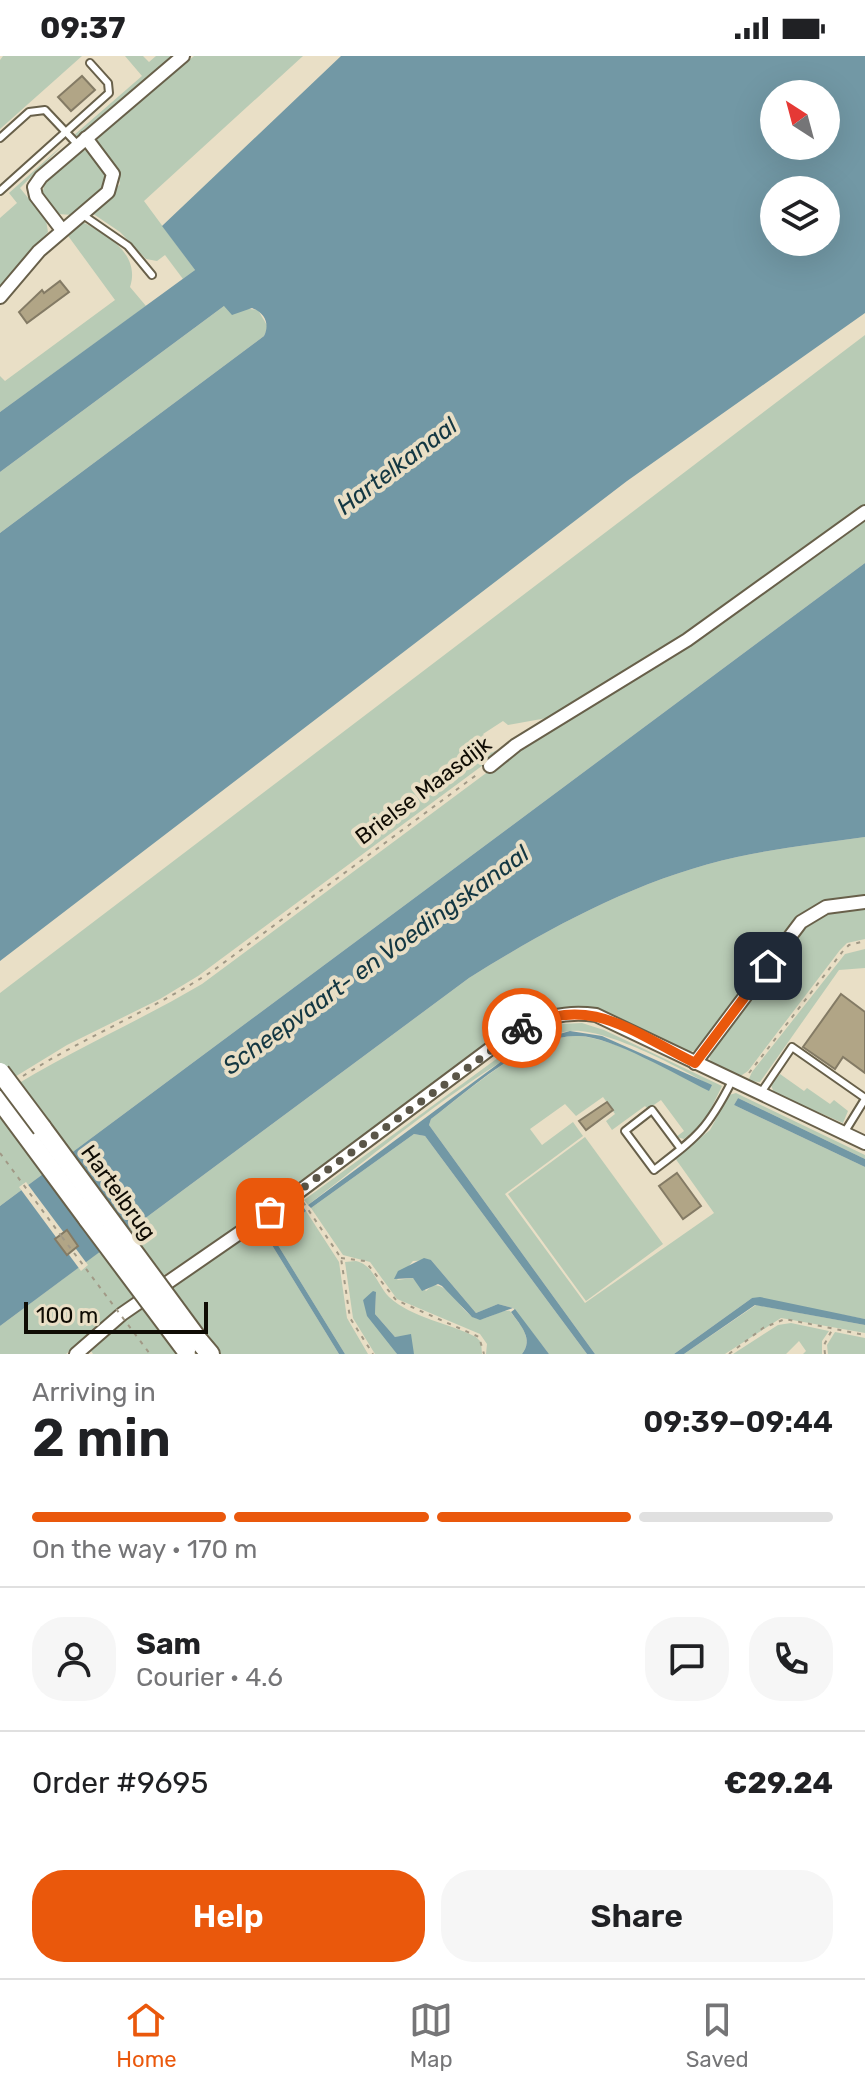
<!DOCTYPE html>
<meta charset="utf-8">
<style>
:root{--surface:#fff;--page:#f6f6f6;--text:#202124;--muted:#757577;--line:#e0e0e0;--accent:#ea580c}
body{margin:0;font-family:Rubik,sans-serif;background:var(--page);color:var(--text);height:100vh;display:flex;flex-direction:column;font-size:30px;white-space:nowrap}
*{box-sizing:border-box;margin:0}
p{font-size:26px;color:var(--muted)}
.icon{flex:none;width:44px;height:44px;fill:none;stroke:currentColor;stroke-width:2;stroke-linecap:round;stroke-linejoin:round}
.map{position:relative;height:1298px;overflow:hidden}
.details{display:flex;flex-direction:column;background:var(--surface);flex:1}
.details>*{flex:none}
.needle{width:52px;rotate:324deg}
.tools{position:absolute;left:760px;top:24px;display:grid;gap:16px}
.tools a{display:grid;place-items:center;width:80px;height:80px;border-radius:50%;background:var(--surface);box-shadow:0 8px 32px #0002;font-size:40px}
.scale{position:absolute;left:24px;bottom:20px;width:184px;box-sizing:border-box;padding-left:8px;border:4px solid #0f0c04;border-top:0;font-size:22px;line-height:28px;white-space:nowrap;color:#0f0c04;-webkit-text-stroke:6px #e9dfc6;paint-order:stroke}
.pin{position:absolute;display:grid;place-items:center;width:68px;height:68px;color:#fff;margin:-34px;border-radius:16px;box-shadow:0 4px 12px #0006}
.courier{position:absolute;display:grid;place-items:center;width:80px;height:80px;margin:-40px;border:6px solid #ea580c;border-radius:50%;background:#fff;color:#222;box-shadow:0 2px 10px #0007}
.overview em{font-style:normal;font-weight:600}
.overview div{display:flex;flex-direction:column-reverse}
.overview{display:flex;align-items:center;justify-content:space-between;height:136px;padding:0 32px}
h1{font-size:52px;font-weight:600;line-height:60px}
.bar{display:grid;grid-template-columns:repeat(4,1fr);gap:12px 8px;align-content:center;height:96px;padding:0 32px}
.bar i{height:10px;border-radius:6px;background:var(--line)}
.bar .active{background:var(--accent)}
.bar p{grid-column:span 4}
.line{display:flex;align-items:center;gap:20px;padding:0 32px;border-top:2px solid var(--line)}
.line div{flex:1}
.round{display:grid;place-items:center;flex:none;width:84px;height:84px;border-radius:32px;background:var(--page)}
.primary-button{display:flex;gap:16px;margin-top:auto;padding:16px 32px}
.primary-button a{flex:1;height:92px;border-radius:32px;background:var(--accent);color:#fff;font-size:32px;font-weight:600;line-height:92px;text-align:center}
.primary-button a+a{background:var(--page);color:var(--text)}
.status{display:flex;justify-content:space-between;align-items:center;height:56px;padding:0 40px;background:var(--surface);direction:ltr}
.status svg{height:22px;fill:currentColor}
.tabs{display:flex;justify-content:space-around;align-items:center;height:112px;border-top:2px solid var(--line);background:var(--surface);font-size:22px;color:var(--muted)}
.tabs a{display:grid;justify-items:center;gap:4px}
.tabs .active{color:var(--accent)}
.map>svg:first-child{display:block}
.green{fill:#b8cbb5}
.water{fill:#7298a5;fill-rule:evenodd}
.pier{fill:#e9dfc6}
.building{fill:#b1a586;stroke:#847b65;stroke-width:2}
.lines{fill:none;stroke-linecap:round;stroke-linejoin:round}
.lane-casing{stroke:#68604a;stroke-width:10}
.street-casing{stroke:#68604a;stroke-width:16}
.primary-casing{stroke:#68604a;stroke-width:22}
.path{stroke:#a19986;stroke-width:2;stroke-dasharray:4 6;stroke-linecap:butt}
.lane{stroke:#fff;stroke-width:6}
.street{stroke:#fff;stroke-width:12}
.primary{stroke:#fff;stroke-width:18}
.primary-bridge-casing{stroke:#68604a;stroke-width:22;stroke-linecap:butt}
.path-bridge{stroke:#a19986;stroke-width:2;stroke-dasharray:4 6;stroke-linecap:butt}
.primary-bridge{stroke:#fff;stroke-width:18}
.done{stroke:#5b5648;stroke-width:8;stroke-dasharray:0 14.4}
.route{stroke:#ea580c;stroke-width:10}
.labels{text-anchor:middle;stroke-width:8;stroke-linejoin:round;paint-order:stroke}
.street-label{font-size:22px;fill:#0f0c04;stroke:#e9dfc6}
.water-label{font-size:24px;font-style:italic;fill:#133742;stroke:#e9dfc6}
</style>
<div class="status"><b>09:37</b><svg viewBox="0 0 49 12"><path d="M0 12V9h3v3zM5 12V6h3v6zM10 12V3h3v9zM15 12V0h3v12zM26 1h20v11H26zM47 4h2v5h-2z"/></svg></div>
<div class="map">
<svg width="865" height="1298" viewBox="0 0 865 1298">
<rect width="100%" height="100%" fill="#e9dfc6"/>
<g class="green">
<polygon points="3,0 82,0 0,73 0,4"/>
<polygon points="125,0 143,0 149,6 156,0 176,0 81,80 73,80 142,20"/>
<polygon points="194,0 303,0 144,145 195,214 183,223 165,199 157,205 146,203 120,176 92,157 120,128 118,117 96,82"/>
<polygon points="64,88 20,132 46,164 48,176 0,232 0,162 17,147 9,137"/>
<polygon points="79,94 90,95 104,112 106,128 73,159 57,158 42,140 45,125"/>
<path d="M80,165C106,177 141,198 130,231L146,250L0,356V320L5,325L115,244L66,177Z"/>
<polygon points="224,250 258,254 268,271 264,280 0,477 0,416"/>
<polygon points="865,279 865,450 724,553 547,662 508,669 503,665 483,678 498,698 198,920 160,943 67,989 0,1030 0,937"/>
<path d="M865,464V507L0,1150V1039C65,997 136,967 202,928L501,706L726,564Z"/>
<path d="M865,781V842L821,849L694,995L686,996L568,953L549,955L529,965L280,1143L161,1221L128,1175L469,922C552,870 641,822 737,801C779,792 823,787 865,781Z"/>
<polygon points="865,850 865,883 847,887 840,894 748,1015 739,1021 711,1007 709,998 808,865 823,856"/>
<polygon points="865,893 865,912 839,914 760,1026 748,1025 752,1016 845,898"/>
<path d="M582,967L604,974L722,1030L705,1065L684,1083L676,1081L684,1075L661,1044L648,1053L645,1050L612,1074L606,1065L615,1058L603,1041L576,1060L565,1048L530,1073L542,1089L573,1066L583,1080L505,1138L585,1247L714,1157L675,1102L710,1074L729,1039L736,1037L865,1099V1103L738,1042L734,1049L865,1111V1263L752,1242L674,1298H595L429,1069L431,1063C468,1036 530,977 579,980C613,982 677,1016 711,1030C681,1012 606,972 571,975C515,979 360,1110 308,1149L304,1144L532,977L561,968Z"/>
<polygon points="780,1018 804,1035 807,1032 830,1048 834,1044 848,1055 843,1067 774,1037 771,1029"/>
<path d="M414,1078L425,1080L587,1298H549L513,1252L498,1248L476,1257L431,1204L413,1205L397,1224L413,1222L426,1235L433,1229C451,1229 459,1253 473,1261C485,1268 498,1253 510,1255C520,1269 534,1282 522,1298H486L487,1288L480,1278L397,1243L370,1206L343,1199L311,1152Z"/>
<polygon points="585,1081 663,1188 586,1245 508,1138"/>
<polygon points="300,1147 304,1152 267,1181 339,1298 219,1298 169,1232"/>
<polygon points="306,1155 339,1206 347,1262 368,1298 345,1298 276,1186 277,1178"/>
<polygon points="102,1194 137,1240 66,1298 0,1298 0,1270"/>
<path d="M356,1205C374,1209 377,1229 389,1241C412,1262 449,1267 476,1281L481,1286L482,1298H414L405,1280L395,1281L375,1258L376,1236L363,1244L397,1298H375L353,1262L345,1206Z"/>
<polygon points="756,1249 865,1269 865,1277 781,1262 725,1298 684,1298"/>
<polygon points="143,1250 179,1298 93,1298 91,1295"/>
<polygon points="791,1267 829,1275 822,1285 822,1298 803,1298 806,1295 799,1285 786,1298 733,1298 778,1269"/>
<polygon points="835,1276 865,1282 865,1298 828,1298 827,1289"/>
</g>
<g class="water">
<path d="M341,0H865V257L627,425L0,905V477L264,280C270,268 265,257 252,252L232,259L224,250L0,416V356L195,214L162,170ZM774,38H826V90H774ZM774,134H826V186H774Z"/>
<path d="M865,507V781C823,787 779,792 737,801C641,822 552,870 469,922L0,1270V1150Z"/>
<path d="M570,975L602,980L712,1029L709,1035C676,1019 613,981 579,980C530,977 468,1035 431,1063L429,1069L595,1298H587L425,1080L414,1078L311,1152L308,1149L514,996L535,985Z"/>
<polygon points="738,1042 865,1103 865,1111 734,1049"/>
<polygon points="304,1152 306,1155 278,1178 276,1186 345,1298 339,1298 267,1181"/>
<polygon points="424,1202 431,1204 476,1257 498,1248 513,1252 480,1264 472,1261 442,1230 438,1228 422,1235 413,1222 394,1223 398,1215"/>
<polygon points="373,1235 376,1236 375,1258 395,1281 411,1278 414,1298 397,1298 367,1260 363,1244"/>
<polygon points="760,1241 865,1263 865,1269 755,1249 684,1298 674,1298 752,1242"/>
<path d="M515,1253L549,1298H522C534,1283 521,1270 511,1256Z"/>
</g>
<polygon class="pier" points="26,1126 88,1209 81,1215 19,1131"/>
<g class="building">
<polygon points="82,20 95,34 71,55 58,41"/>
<polygon points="60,225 69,236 27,267 19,256 42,234 44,237"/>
<polygon points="841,938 865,956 865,1017 843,1001 835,1013 803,991"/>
<polygon points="607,1046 613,1054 586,1074 579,1065"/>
<polygon points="677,1117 701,1150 683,1163 659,1130"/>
<polygon points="67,1174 78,1190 67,1199 55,1183"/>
</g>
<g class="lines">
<defs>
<g id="lane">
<polyline points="0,82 29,56 45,54 78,89"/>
<polyline points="0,135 109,37 108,27 90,7"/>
<polyline points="83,159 128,190 152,219"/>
<polyline points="760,1038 792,991 865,1042"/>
<polyline points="844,1077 865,1043"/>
<path d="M681,1093L652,1054L625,1075L654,1114C697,1081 707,1074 732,1025"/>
</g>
<g id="street">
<polyline points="62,174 36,140 34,131 41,121 183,0"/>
<polyline points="0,241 39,195 108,136 113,118 86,82"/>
<polyline points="490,710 516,689 687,584 865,456"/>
<polyline points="695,1007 801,866 826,851 865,846"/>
<path d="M76,1298L122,1258L296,1138L510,978C541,963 562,954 596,959L865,1087"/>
</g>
<g id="primary">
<polyline points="0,1044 88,1163"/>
<polyline points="42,1072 101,1152"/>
<polyline points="199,1285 210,1298"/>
</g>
</defs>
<use href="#lane" class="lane-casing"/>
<use href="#street" class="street-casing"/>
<use href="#primary" class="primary-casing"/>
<g class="path">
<polyline points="749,1017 843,895 849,889 865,885"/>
<path d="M23,1020C84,981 153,954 214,914L479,717"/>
<polyline points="0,1097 62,1181"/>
<polyline points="303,1146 341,1202 350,1262 373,1298"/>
<polyline points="341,1202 365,1205 396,1244 479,1281 484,1298"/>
<polyline points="729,1298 763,1272 785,1263 865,1279"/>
<polyline points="825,1298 824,1289 832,1274"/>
</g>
<use href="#lane" class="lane"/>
<use href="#street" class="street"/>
<use href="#primary" class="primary"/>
<defs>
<g id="primary-bridge">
<polyline points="0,1016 42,1072"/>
<polyline points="101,1152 199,1285"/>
<polyline points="88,1163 186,1294"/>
</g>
</defs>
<use href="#primary-bridge" class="primary-bridge-casing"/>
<polyline class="path-bridge" points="62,1181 150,1298"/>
<use href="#primary-bridge" class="primary-bridge"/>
</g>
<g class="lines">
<polyline class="done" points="270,1156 522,972"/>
<path class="route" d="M522,972C591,937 633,977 695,1007L768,910"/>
</g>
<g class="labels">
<g class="street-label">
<text transform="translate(423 734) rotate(-37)" y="8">Brielse Maasdijk</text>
<text transform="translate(119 1136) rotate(54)" y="8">Hartelbrug</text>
</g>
<g class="water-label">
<text transform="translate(397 410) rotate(-37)" y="8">Hartelkanaal</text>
<text transform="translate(376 904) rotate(-36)" y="8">Scheepvaart- en Voedingskanaal</text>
</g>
</g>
</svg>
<div class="tools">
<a><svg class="needle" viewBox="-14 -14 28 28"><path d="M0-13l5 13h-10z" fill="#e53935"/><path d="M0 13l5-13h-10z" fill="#757577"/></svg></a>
<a><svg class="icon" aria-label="layers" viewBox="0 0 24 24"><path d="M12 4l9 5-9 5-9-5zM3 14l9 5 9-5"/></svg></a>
</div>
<div class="scale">100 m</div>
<div class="pin" style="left:270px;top:1156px;background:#ea580c"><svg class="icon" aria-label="bag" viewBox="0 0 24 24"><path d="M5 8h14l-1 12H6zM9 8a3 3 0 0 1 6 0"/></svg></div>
<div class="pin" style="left:768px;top:910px;background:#1f2937"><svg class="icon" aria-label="home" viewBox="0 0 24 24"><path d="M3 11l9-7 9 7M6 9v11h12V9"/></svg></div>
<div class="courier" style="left:522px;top:972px"><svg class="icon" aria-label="bike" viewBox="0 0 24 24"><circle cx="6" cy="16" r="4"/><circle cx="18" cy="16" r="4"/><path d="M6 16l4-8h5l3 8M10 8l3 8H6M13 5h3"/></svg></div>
</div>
<section class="details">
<div class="overview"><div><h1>2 min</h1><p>Arriving in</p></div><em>09:39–09:44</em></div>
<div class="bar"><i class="active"></i><i class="active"></i><i class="active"></i><i></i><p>On the way · 170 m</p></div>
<div class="line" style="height:144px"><a class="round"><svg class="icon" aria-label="person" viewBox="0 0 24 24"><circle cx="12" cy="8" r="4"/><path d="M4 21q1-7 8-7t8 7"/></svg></a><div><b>Sam</b><p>Courier · 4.6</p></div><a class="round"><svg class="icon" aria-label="chat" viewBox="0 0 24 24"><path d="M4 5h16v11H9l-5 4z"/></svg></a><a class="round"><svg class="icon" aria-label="phone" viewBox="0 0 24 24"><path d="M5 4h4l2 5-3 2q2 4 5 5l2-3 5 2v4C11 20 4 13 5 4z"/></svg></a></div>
<div class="line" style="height:104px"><div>Order #9695</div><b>€29.24</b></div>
<div class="primary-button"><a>Help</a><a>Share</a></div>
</section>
<nav class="tabs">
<a class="active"><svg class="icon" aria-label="home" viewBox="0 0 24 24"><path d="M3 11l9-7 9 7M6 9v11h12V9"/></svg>Home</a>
<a><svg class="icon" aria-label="map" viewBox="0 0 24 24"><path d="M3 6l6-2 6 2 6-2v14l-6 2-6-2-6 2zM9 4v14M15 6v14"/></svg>Map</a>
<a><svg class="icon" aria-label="saved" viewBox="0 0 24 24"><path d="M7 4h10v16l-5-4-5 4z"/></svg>Saved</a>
</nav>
